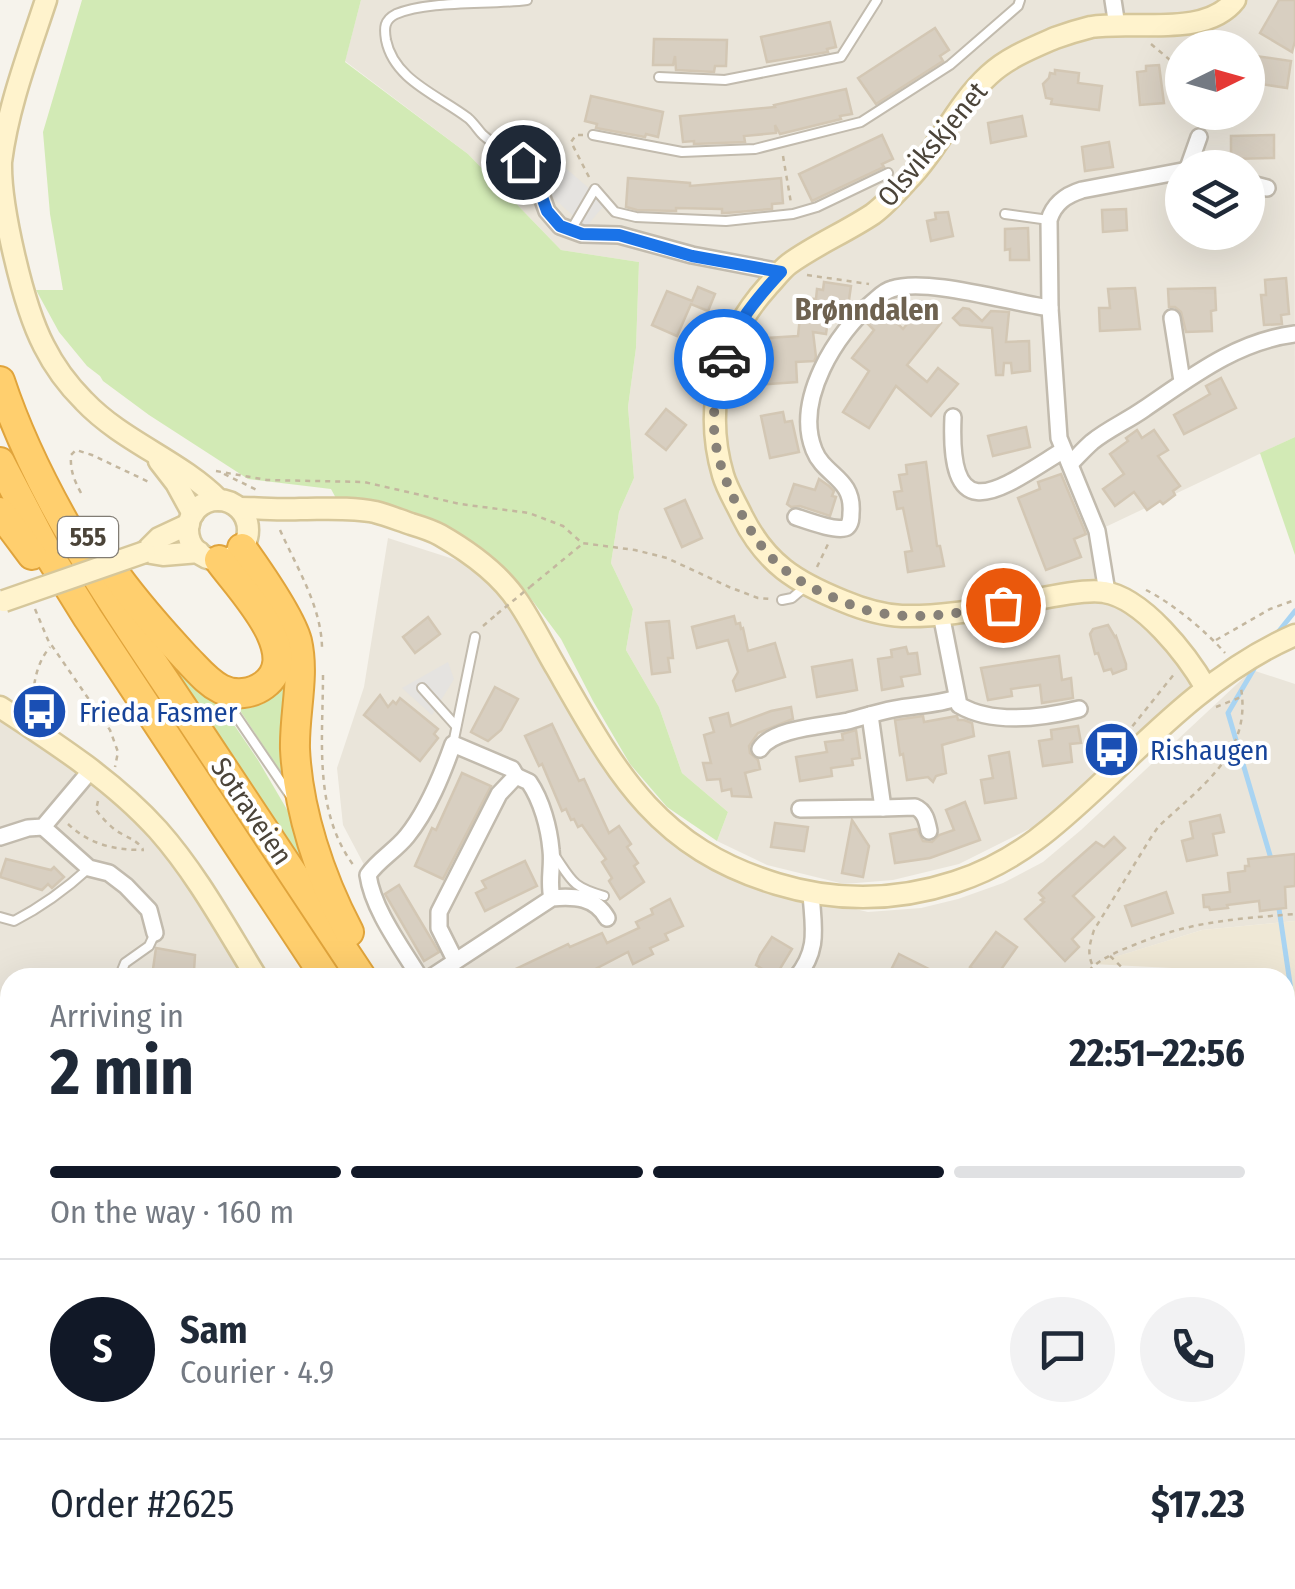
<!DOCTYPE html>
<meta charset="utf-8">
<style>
:root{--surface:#fff;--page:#f2f2f3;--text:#1f2937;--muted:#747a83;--line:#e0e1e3;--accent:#111827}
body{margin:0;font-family:"Fira Sans Condensed",sans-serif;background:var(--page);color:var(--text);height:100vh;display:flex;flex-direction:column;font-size:38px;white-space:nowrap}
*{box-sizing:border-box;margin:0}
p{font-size:32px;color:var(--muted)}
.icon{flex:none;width:55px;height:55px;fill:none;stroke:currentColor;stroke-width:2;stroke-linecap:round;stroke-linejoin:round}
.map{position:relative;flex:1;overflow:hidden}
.panel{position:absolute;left:0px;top:968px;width:1295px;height:622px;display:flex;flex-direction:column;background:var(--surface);border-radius:30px 30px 0 0;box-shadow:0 10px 40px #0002}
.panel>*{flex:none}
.needle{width:65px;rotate:85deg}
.fabs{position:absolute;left:1165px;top:30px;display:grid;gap:20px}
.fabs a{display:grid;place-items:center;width:100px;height:100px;border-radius:50%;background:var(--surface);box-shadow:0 10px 40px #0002;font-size:50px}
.pin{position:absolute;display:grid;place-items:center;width:85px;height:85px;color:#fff;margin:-42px;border:5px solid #fff;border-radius:50%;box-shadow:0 2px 10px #0007}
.courier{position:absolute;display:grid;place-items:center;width:100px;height:100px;margin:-50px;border:8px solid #1a73e8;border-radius:50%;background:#fff;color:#222;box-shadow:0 2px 12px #0007}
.overview em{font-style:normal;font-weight:700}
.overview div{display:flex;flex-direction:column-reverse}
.overview{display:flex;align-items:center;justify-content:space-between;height:170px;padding:0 50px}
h1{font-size:65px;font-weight:700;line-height:75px}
.bar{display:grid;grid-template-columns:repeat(4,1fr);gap:15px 10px;align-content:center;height:120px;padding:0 50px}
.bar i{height:12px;border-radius:8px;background:var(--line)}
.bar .current{background:var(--accent)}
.bar p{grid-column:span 4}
.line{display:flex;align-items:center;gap:25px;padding:0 50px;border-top:2px solid var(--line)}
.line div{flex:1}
.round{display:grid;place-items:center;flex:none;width:105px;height:105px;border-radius:52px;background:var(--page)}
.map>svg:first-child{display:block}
.residential{fill:#eae5da;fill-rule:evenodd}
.education{fill:#efe8d6}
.green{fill:#d2eab5}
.parking{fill:#e5e3e0}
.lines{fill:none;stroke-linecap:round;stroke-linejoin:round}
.stream{stroke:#a9d4f2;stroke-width:5}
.building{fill:#d8cfc1;stroke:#d3c7b4;stroke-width:2.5}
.motorway-tunnel{stroke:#d4d0c8;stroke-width:28;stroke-dasharray:28 14;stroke-linecap:butt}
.service-casing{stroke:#c2bbae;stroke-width:12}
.minor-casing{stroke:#c2bbae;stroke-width:20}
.secondary-casing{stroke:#d6c79b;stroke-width:25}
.motorway-casing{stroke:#e0a43c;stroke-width:32}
.path{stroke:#c4b79f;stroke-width:2.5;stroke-dasharray:5 5;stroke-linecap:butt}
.service{stroke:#fff;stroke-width:8}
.minor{stroke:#fff;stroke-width:15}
.secondary{stroke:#fff3cd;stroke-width:20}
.motorway{stroke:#ffcf6e;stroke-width:28}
.secondary-bridge-casing{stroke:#d6c79b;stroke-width:25;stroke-linecap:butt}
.path-bridge{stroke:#c4b79f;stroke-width:2.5;stroke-dasharray:5 5;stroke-linecap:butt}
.secondary-bridge{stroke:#fff3cd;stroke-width:20}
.done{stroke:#878178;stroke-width:10;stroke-dasharray:0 18}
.route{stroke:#1a73e8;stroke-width:12}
.labels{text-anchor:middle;stroke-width:8;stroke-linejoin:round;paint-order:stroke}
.shield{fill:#fff;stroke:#817c74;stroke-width:2.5}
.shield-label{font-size:25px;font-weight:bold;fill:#4b4439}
.street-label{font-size:28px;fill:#4b4439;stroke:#fff}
.transit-label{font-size:28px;fill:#164399;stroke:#fff;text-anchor:start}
.neighbourhood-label{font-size:30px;font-weight:bold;fill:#6e6250;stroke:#fff}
</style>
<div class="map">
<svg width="1295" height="1589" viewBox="0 0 1295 1589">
<rect width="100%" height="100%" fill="#f6f3ec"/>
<g class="residential">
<path d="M361,0H1294L1295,437L1097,531L1107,592L1142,610L1206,688L1053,817L959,864L893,880L844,884L767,865L717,841L728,812L682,773L659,707L626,650L633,609L611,563L619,512L634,478L628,407L636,348L639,262L561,250L468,154L345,61ZM1182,48H1248V112H1182ZM1182,168H1248V232H1182Z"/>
<polygon points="388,538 472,565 506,598 647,813 784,892 868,912 921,908 958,899 1003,883 1043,862 1081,830 1252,670 1295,684 1295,921 1202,930 1093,964 1082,977 431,977 379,893 343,825 337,768 364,687"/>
<polygon points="0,707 113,789 200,887 233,958 245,977 10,978 10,1028 0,1029"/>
</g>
<g class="education">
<polygon points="1295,921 1295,1064 1285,1070 1285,978 1176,977 1172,968 1092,964 1202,930"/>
<polygon points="1295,1130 1295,1287 1285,1289 1285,1131"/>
</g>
<g class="green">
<polygon points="82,0 361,0 345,62 468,154 561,250 639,262 636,348 628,407 634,478 619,512 611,563 633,609 626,650 659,707 682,773 728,812 717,841 667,807 630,764 593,701 561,639 520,584 475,543 434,521 379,504 338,502 331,489 248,479 149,415 103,381 100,376 87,366 59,332 36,290 63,290 50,214 43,132"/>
<polygon points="1295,437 1295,555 1260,453"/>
<polygon points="149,632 228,716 258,760 299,830 330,907"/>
<path d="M292,663L290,786L239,709C275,706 277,693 292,663Z"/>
<polygon points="10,1028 10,1580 20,1580 0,1586 0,1029"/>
<polygon points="1285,1452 1295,1453 1295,1589 158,1589 182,1580 1285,1580"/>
</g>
<g class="parking">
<polygon points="562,165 606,203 586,227 542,188"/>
<polygon points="448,662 454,679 432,715 402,688"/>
</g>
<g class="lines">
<g class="stream">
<polyline points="1275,636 1295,611"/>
<polyline points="1258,662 1228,713 1272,862"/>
<polyline points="1278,902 1291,990 1285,1037"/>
</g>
</g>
<g class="building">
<polygon points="1279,0 1295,0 1295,41 1292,52 1260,33"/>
<polygon points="830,22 836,47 827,49 828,52 767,62 761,37"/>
<polygon points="935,28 949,50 940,56 943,61 876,104 858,78"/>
<polygon points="654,39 727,40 726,66 715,66 714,72 676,70 675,56 673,65 653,65"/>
<polygon points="1248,55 1291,61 1287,88 1248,82"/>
<polygon points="1159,65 1164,103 1140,105 1137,72 1146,71 1146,66"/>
<polygon points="1055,70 1079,73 1078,83 1102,86 1099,110 1051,104 1052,99 1046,98 1043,84 1049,78 1050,73 1055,74"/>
<polygon points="846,89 852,114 840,116 841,119 780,134 775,125 776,133 744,136 745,142 694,144 694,141 683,142 680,116 775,107 774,105"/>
<polygon points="591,96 663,112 658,137 646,134 645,137 596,128 597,124 585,121"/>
<polygon points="1022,116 1026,136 991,143 988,123"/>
<polygon points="882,135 893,159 882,164 884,167 812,201 799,174"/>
<polygon points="1274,135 1274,158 1231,159 1231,136"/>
<polygon points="1109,142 1113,167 1085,171 1082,147"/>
<polygon points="628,178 690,183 690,186 781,178 783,203 772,204 772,209 726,213 722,213 722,209 676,208 676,211 637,210 626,207"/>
<polygon points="1126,209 1127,230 1103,232 1102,210"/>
<polygon points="948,212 953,236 931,241 927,221 936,219 935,213"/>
<polygon points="1028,228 1029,260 1010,260 1010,249 1005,250 1005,229"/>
<polygon points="1286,278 1289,314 1281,315 1282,324 1264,325 1261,295 1266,295 1265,280"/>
<polygon points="824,282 851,286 848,307 834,305 832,321 828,320 826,334 813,332 816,357 814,361 796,362 797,382 754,385 752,364 769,362 767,338 798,336 802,298 816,299 817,289 823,290"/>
<polygon points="698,287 715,294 708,311 691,304 677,336 652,325 667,291 692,301"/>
<polygon points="1135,288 1140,329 1100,331 1099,308 1110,308 1108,289"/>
<polygon points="1215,288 1216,310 1211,311 1212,331 1186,332 1181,312 1175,307 1169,307 1168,289"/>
<polygon points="921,307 941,323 907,365 927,382 938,368 958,384 931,416 896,386 869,428 843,412 869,371 852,358 874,330 867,323 882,309 903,329"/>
<polygon points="963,308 969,309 982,321 991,311 1009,312 1006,342 1029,341 1030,371 1012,373 1011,363 1004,363 1003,375 996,375 992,328 960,325 953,318"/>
<polygon points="1221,378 1236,408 1184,434 1174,415 1210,394 1206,386"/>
<polygon points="666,409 686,425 666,450 646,434"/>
<polygon points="783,412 785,422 792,421 799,452 770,458 761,416"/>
<polygon points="1026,427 1030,447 993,456 988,436"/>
<polygon points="1137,430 1142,438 1154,430 1168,450 1158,456 1180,486 1173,491 1175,495 1163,504 1160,501 1147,510 1134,492 1115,506 1103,489 1124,474 1110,454 1128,441 1126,438"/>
<polygon points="926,462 937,546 940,546 944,566 908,572 905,552 912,551 903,508 897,509 894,492 902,491 899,475 907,474 906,465"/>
<polygon points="1061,474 1086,534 1074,539 1081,557 1046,570 1018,498 1040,489 1038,482"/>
<polygon points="819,479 829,486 834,491 832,496 836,497 830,516 800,506 791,507 787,504 794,484 815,490"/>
<polygon points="685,500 702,538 682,547 665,509"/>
<polygon points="734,616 736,624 740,623 741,629 743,628 748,651 775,643 785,677 736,691 733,681 738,672 728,640 697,648 692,627"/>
<polygon points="428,617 440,634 415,653 403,637"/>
<polygon points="669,621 673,658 668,658 670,672 652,674 646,623"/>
<polygon points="1108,625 1115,637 1116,636 1126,664 1126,669 1113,674 1111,669 1104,671 1098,653 1095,654 1090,634 1093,629"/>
<polygon points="906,647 908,654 917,653 920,674 901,677 903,686 882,690 878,659 892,657 891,650"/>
<polygon points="1059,656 1062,680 1071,678 1073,698 1042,703 1040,685 1011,689 1012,696 988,700 981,668"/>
<polygon points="852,660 857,690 817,697 812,667"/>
<polygon points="495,687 518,699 501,730 488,741 471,732"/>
<polygon points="380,695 388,707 393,701 396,704 400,698 438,729 434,734 438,738 420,761 364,715"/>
<polygon points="791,707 793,719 758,733 749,746 750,753 758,760 760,769 745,773 751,797 732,796 731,789 722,791 720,779 707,780 703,763 711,763 704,735 714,732 710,718 728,713 731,726 771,711"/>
<polygon points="923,716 924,722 957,716 958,720 964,720 972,723 974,736 942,745 946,773 936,776 933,782 928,777 907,780 903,754 900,755 895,720"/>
<polygon points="552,724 579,781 584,779 609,833 619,826 631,844 627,847 638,863 634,866 644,882 620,899 609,881 612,878 602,862 606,859 582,825 578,827 574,819 571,820 566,809 562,811 542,764 539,766 525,736"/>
<polygon points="1078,726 1081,743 1070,744 1072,762 1043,766 1039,741 1052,739 1051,730"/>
<polygon points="856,730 860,758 852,759 853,765 831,768 832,776 800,781 796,757 827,752 825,742 843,740 842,734"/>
<polygon points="1009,752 1016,798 985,803 981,780 993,778 989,756"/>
<polygon points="462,773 491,786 443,879 415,866 432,828 436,830"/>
<polygon points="965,802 980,840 930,858 895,863 890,834 917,829 923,841 932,842 939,835 954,830 946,810"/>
<polygon points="1220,815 1224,832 1213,834 1217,855 1187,861 1182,841 1193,838 1190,822"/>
<polygon points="852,820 869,846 863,877 842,873"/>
<polygon points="775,823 808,827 804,851 771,847"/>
<polygon points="1114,837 1125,848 1073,896 1094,917 1072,939 1079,947 1065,961 1025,919 1044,902 1041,900 1044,898 1039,893 1053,880 1096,842 1104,847"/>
<polygon points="1295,854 1295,886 1285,887 1286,908 1260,911 1259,901 1227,905 1228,908 1210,910 1209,907 1204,907 1203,895 1230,892 1228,873 1245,871 1245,866 1249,866 1248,859"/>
<polygon points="6,859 51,870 54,867 64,877 52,888 48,884 42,890 0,877"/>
<polygon points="525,861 537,886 485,911 476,893 486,888 482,881"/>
<polygon points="399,885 439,952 424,961 385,894"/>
<polygon points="1166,892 1173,913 1132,926 1125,906"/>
<polygon points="670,899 683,926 665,934 668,940 650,948 653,954 633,964 628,952 578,978 497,978 568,944 570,947 602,933 607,943 639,928 636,922 653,914 651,909"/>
<polygon points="996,932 1017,947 995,978 984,978 970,967"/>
<polygon points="772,937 792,949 775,977 756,965 760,955"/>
<polygon points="156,948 195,955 194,971 153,969"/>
<polygon points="899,954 947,978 905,978 891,970"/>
</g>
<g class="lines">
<g class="motorway-tunnel">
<polyline points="533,1589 533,1580"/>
<polyline points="579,1589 580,1580"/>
</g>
<defs>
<g id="service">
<polyline points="659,77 725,80 841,57 877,0"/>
<polyline points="593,135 682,152 755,149 861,122 950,65 1018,6 1020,0"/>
<path d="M522,162C510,153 494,145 483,135C478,130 474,123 468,118C438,95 394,80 386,40C384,28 384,20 396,14C430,0 489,5 527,0"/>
<polyline points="1005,214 1049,220"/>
<polyline points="571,230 595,189 615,212 636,217 726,221 793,214 817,207 888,173"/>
<polyline points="782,600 792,598 806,586"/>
<polyline points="422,688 456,726"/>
<polyline points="224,698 292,798"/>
<polyline points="453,744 475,637"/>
<path d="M555,856C572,881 572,887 604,896"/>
<path d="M0,917L14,921C43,906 66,889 89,868"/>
<polyline points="119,978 125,963 149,946 155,933"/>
</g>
<g id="minor">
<polyline points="1113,0 1117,26"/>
<polyline points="523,162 533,172 547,211 560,226 582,234 619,235 692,255 781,272"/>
<polyline points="1188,168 1199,137"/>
<polyline points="1248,183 1267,188"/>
<polyline points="1172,318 1182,381"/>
<path d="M953,417C948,532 999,490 1062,451"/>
<path d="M1070,464C1077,457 1084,449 1092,442C1108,429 1127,421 1144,409C1191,377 1237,341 1295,334"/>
<path d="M796,517C805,520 840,533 847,527C851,523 851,518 851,513C854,478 824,476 814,450C794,400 836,333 873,302C879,297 884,291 892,289C926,277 1012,303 1050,308"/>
<path d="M1107,592L1097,531L1059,438L1050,308L1049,220C1054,203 1066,195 1082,190L1182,171"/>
<path d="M941,614L959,705C993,725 1042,718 1079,709"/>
<path d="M760,749C773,728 824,726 848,721C863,717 878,712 894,709C914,705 937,705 956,698"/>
<path d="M883,808L915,807C925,811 927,821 929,831"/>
<polyline points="800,809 883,808 870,715"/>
<polyline points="43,827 89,868 109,873 126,886 149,910 155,933"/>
<polyline points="0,837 28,828 43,827 91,770"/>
<path d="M455,960L439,928V912L499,794L516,776L529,782C542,801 549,828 551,850C553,867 548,881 552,898"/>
<path d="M420,978C402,948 373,910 368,875C378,860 395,851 407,836C428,810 442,775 453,744L512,769L516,776"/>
<path d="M430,978L552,898C575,896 595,897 607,918"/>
<path d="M796,978C820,949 813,927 811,893"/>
<polyline points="1285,1439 1295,1431"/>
<polyline points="607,1589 619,1580"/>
</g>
<g id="secondary">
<path d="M46,0C29,52 8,106 1,162C0,206 23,306 44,346C54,366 68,385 84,401C123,442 179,460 219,500"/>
<polyline points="159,461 176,483 193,514"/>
<circle cx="218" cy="530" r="30"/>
<path d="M239,508C259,508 280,510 300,509C325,509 351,507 375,512C387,515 399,520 411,524C421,527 431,530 440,535C468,551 501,575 519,603C533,624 544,647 557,669C616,772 655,847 777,884C836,902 897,901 955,882C1020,861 1061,821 1109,776C1165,722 1223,666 1295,635"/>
<polyline points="145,552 163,555 199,552"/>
<polyline points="145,552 159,538 189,524"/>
<path d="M1206,688C1187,655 1143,598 1104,592C1082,588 1031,601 1007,605C972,611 937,617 902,616C881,615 862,609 843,601C796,582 766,564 742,516C736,503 727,489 723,475C703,407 721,338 768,286C775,279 781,270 789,264C815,245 846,232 873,214C885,205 896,193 906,182C938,150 955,106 989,75C1007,58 1032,48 1055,38C1066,34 1079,30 1091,27C1133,20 1206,38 1235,0"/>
<path d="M0,707C55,743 114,781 158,830C197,874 226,928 257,978"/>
<polyline points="1285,1085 1295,1081"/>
<polyline points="65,1589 89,1580"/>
</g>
<g id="motorway">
<path d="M0,381C39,499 113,603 181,705C242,796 301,887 362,978"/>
<polyline points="0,462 47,552 88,618 326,978"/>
<polyline points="0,512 32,555"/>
<path d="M242,548C257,569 291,618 297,641C305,676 294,713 295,749C298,811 320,877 349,932"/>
<path d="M116,575C138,605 161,631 186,658C197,669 207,682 221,689C235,696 252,694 264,685C306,654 238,587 219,560"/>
</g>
</defs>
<use href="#service" class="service-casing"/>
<use href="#minor" class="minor-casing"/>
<use href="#secondary" class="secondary-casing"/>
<use href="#motorway" class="motorway-casing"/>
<g class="path">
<polyline points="1151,44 1170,60 1182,85"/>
<polyline points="1192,112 1195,121"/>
<polyline points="583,135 576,135 571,142 590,179"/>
<polyline points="783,156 791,203"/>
<polyline points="807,275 869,284"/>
<polyline points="216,471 267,480 364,482 460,504 529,513 563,526 582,543 635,550 667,558 729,587 758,598 770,599"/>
<polyline points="224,474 257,490"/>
<path d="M81,493C74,480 70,470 71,455L76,450L92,455L151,483"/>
<path d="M280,530C297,568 321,606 322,647"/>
<polyline points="817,567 829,542"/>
<polyline points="530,587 581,545"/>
<path d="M1146,590C1172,603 1206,631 1225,653"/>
<polyline points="35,609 48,640 110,730 118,752 115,767"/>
<polyline points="483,626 497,614"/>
<polyline points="1216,640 1270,609 1295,600"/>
<path d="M323,675C323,740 313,811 354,866"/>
<path d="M32,704C34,682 36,664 50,647"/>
<polyline points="1216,707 1241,697"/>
<polyline points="1117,739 1131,728 1175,673"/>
<path d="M98,801L96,810C103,819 112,829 122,834C132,840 136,840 143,849"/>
<path d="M68,824C90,845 115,850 144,850"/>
<polyline points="1110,956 1133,978"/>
<path d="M1092,964C1087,952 1090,943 1094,930L1150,839L1158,827C1200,787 1252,754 1241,688"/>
<path d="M1082,978C1096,960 1114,953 1134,945C1191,921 1235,919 1295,914"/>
<polyline points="1285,1107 1295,1103"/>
<polyline points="0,1125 10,1129"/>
<polyline points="0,1226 10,1218"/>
<polyline points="0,1261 10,1264"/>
<polyline points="0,1344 10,1346"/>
<polyline points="0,1368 10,1362"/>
<polyline points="0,1447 10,1461"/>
<polyline points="0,1481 10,1476"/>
<polyline points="0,1556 10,1552"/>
<polyline points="934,1580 942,1589"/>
<polyline points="13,1589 36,1580"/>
<polyline points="1007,1589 1029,1580"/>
</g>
<use href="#service" class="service"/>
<use href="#minor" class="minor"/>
<use href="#secondary" class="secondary"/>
<use href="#motorway" class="motorway"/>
<defs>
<polyline id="secondary-bridge" points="4,601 145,552"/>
</defs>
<use href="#secondary-bridge" class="secondary-bridge-casing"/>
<polyline class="path-bridge" points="497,614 530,587"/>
<use href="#secondary-bridge" class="secondary-bridge"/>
</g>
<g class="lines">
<path class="done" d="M724,359C718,380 713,405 714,427C715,453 724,478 735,501C760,553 783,577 837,599C851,605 865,611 881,613C920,621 964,612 1003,605"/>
<path class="route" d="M523,162L533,172L547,211L560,226L582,234L619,235L692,256L781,272C757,298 734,325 724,359"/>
</g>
<defs>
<symbol id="bus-disc" viewBox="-11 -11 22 22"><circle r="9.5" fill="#1a4fb4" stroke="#fff"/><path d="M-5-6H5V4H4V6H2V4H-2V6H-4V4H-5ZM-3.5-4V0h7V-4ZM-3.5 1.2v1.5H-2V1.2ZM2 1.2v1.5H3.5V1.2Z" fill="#fff"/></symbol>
</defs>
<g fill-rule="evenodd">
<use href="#bus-disc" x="8" y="680" width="63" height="63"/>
<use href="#bus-disc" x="1080" y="718" width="63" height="63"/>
</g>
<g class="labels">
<rect class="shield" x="58" y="517" width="60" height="40" rx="8"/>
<g class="shield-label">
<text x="88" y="546">555</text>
</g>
<g class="street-label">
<text transform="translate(932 144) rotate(-50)" y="10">Olsvikskjenet</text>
<text transform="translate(252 811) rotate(56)" y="10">Sotraveien</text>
</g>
<g class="transit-label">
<text x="79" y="722">Frieda Fasmer</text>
<text x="1150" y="760">Rishaugen</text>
</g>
<g class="neighbourhood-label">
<text x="867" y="320">Brønndalen</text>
</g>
</g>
</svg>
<div class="fabs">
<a><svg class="needle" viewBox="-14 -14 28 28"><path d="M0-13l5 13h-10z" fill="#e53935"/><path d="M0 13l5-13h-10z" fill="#747a83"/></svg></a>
<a><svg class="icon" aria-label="layers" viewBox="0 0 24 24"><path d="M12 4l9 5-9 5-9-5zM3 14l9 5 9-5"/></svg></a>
</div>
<div class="pin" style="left:1003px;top:605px;background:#ea580c"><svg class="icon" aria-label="bag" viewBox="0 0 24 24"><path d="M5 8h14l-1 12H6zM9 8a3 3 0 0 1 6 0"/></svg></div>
<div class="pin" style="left:523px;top:162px;background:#1f2937"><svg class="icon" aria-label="home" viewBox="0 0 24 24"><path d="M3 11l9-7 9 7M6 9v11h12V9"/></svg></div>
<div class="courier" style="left:724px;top:359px"><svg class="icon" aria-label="car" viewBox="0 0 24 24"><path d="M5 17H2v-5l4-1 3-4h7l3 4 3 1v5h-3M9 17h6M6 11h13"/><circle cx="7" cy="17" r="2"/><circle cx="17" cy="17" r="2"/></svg></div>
<section class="panel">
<div class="overview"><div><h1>2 min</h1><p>Arriving in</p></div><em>22:51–22:56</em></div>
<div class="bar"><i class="current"></i><i class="current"></i><i class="current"></i><i></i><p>On the way · 160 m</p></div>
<div class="line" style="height:180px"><b class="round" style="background:var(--accent);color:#fff">S</b><div><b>Sam</b><p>Courier · 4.9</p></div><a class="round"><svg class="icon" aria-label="chat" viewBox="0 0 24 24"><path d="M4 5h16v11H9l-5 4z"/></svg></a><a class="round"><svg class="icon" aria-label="phone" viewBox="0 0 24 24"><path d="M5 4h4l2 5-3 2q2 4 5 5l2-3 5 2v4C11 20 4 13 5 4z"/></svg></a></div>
<div class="line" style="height:130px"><div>Order #2625</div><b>$17.23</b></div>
</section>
</div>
